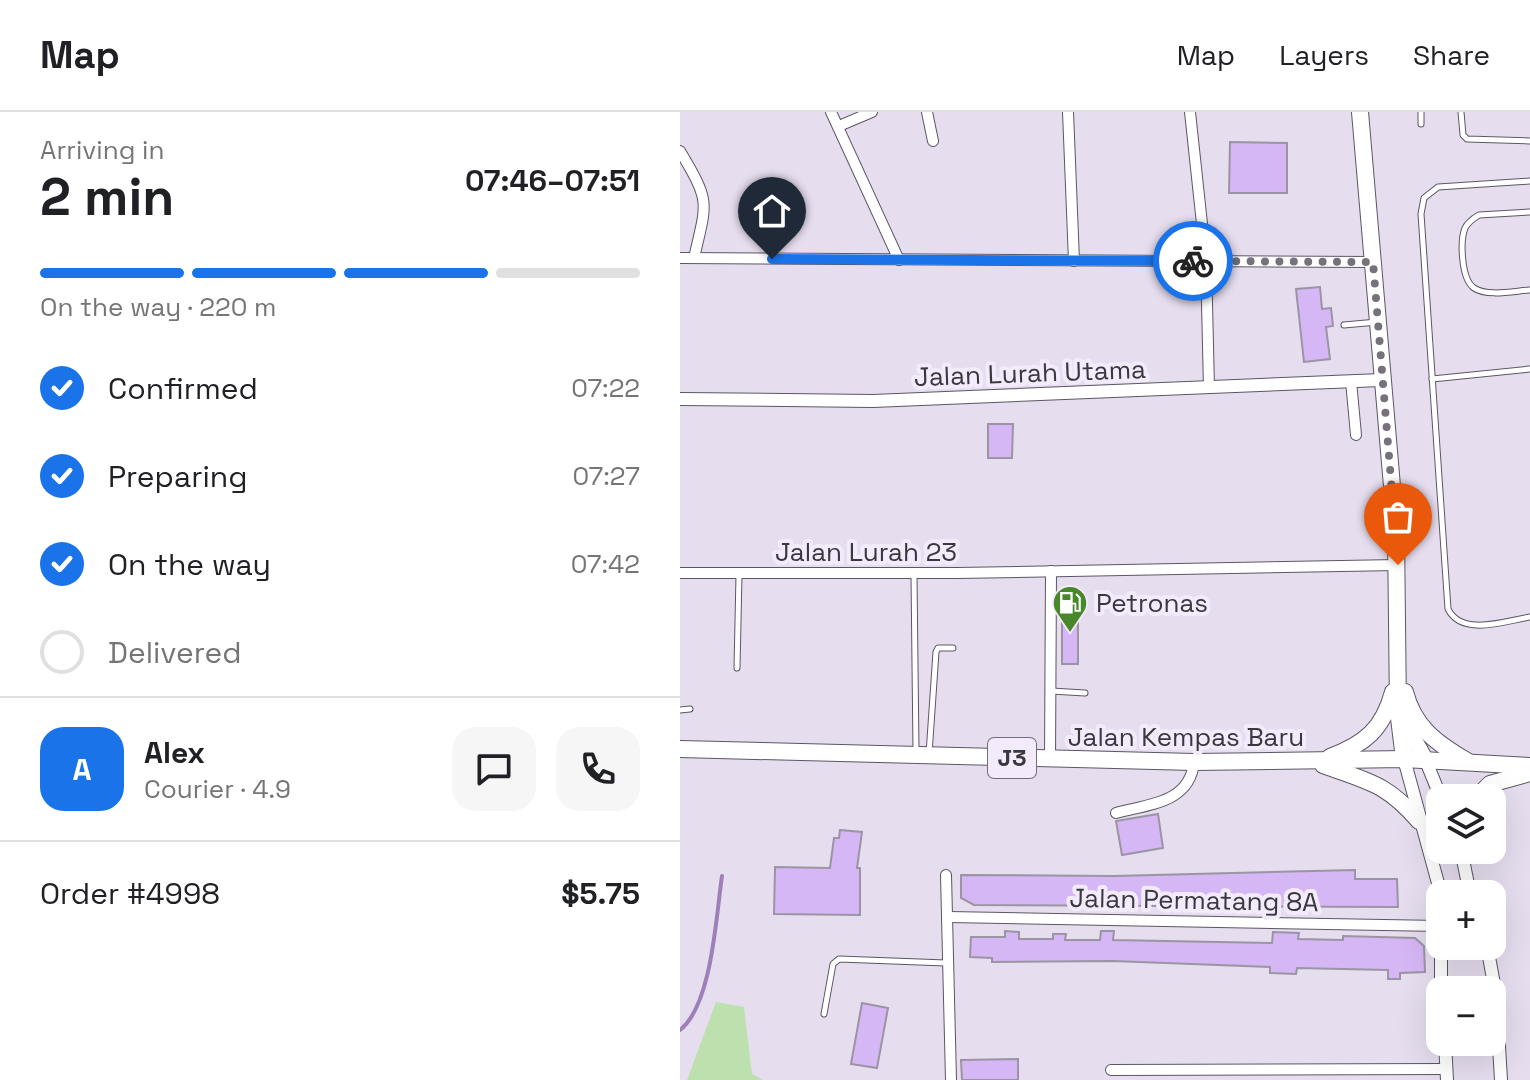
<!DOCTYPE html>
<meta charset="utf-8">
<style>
:root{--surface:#fff;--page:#f6f6f6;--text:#202124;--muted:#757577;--line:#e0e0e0;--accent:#1a73e8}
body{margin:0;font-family:"Space Grotesk",sans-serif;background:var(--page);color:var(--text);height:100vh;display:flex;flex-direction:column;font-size:30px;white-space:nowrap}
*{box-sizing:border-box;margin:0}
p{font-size:26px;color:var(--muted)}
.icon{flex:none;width:44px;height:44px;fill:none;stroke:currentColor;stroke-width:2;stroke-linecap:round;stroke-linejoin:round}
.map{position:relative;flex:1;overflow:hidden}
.side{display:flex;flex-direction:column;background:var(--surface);width:680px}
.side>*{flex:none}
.fabs{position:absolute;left:746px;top:672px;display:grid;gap:16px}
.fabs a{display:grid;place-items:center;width:80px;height:80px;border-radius:16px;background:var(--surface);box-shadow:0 8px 32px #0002;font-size:40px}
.pin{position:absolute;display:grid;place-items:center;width:68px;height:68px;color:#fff;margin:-82px -34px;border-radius:50% 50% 50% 0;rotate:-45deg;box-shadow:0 0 8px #0007}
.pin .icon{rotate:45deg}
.courier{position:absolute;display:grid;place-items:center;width:80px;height:80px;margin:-40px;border:6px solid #1a73e8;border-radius:50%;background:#fff;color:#222;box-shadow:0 2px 10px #0007}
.headline em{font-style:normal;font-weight:600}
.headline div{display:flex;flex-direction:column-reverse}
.headline{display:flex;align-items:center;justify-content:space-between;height:136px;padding:0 40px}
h1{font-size:52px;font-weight:600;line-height:60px}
.bar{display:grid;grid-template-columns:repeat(4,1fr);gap:12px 8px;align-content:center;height:96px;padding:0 40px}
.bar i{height:10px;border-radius:6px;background:var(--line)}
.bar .current{background:var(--accent)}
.bar p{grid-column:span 4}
.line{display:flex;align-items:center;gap:20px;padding:0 40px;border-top:2px solid var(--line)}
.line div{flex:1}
.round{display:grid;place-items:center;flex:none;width:84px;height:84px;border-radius:24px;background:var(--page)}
ol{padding:0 40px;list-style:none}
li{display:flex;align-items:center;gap:24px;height:88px}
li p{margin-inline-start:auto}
li .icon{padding:8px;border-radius:50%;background:var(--accent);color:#fff;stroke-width:4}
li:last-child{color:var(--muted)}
li i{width:44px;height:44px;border:4px solid var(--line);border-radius:50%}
header{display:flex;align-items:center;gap:48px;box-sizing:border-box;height:112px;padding:0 40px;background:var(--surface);border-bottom:2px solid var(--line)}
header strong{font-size:38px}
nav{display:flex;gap:44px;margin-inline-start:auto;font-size:28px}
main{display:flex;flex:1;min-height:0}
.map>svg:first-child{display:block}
.green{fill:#bce1af}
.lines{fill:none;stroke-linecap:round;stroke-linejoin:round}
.stream{stroke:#9d80ba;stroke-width:4}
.building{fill:#d5b7f5;stroke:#9b94a3;stroke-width:2}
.service-casing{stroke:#5c5664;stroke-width:7}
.minor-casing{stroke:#5c5664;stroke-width:12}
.tertiary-casing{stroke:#5c5664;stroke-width:14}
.primary-casing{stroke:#5c5664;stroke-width:18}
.service{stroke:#fff;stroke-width:5}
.minor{stroke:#fff;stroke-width:10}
.tertiary{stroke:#fff;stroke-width:12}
.primary{stroke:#fff;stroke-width:16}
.done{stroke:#76717b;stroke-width:8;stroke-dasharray:0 14.4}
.route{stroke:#1a73e8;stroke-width:10}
.labels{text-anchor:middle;stroke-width:8;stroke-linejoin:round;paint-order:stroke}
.shield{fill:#f3ebfc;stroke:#726d76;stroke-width:2}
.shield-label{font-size:24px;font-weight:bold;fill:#3a373d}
.street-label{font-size:26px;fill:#3a373d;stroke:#f3ebfc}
.poi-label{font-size:26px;fill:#3a373d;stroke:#f3ebfc;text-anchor:start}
</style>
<header>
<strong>Map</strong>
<nav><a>Map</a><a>Layers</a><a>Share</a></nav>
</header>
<main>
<section class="side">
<div class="headline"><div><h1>2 min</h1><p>Arriving in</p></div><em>07:46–07:51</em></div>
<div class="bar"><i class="current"></i><i class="current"></i><i class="current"></i><i></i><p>On the way · 220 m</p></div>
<ol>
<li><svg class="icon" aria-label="check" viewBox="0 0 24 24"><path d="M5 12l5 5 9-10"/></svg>Confirmed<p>07:22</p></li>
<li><svg class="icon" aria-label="check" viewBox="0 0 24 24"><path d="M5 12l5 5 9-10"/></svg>Preparing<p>07:27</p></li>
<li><svg class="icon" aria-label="check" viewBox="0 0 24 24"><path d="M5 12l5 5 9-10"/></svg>On the way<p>07:42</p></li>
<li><i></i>Delivered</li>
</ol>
<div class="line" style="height:144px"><b class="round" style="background:var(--accent);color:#fff">A</b><div><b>Alex</b><p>Courier · 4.9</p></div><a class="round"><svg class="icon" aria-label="chat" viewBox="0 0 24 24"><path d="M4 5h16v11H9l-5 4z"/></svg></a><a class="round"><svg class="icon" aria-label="phone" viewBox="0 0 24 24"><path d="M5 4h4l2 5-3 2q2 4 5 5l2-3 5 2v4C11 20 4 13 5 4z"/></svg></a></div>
<div class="line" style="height:104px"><div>Order #4998</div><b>$5.75</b></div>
</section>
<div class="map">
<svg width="850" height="968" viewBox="0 0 850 968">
<rect width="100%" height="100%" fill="#e6deef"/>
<polygon class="green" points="36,890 64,895 72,962 83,968 7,968"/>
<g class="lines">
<path class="stream" d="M0,918C32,893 36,804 42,764"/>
</g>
<g class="building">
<polygon points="550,30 607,31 607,81 549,81"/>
<polygon points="640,175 642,197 651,196 653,214 646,215 650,247 624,250 616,177"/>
<polygon points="308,312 333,312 332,346 308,346"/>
<rect x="382" y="492" width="16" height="60"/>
<polygon points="478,702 483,736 442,743 436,709"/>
<polygon points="160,718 182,720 177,756 180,756 180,803 94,802 95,755 150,756 154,726 159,726"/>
<polygon points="675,758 675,767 717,767 718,795 294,793 281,786 281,763 434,764"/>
<polygon points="325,819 339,820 339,827 373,827 373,822 386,822 385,828 420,828 421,819 434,819 433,828 592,831 593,820 619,821 618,827 663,828 663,824 735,826 744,834 745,860 720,861 720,867 708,867 708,858 617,856 616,862 590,861 590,855 433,849 312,850 312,846 290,845 291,825 325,825"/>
<polygon points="182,891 208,896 197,956 171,952"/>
<polygon points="338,947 338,968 282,968 281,948"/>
</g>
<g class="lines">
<defs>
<g id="service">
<polyline points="741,0 741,12"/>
<polyline points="781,0 783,23 787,27 850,29"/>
<path d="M850,69L758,75L744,86L741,102L768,497C782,525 825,509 850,505"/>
<path d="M850,100L799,103C794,106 788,110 785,116C780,129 781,167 794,176C807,185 834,179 850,178"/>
<polyline points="664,213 697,210"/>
<polyline points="752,267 850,257"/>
<polyline points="234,463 236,640"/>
<polyline points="57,556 59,463"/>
<polyline points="371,579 405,581"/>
<polyline points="0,598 10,597"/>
<polyline points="249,642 256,540 258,536 273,536"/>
<polyline points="144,902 153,852 159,847 266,851"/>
</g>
<g id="minor">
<polyline points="151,0 219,148"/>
<polyline points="247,0 253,29"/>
<polyline points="388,0 394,149"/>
<polyline points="510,0 526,149 529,276"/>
<polyline points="159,14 192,0"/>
<path d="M0,39C31,91 27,89 14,146"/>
<polyline points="0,146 693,150"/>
<polyline points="671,269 676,323"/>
<polyline points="0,461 277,461 718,453"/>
<polyline points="370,648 371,459"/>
<path d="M436,701C469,692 510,691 514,650"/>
<polyline points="266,763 271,968"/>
<polyline points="268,805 760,814"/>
<polyline points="431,958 767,957"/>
</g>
<g id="tertiary">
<polyline points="0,287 193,289 701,268"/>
<polyline points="724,647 761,782"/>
<polyline points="746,649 761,686"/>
<polyline points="781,738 790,782"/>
<polyline points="761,834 761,878"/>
<polyline points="807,834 816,883 821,968"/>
<polyline points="765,930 767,968"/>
</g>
<g id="primary">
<polyline points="680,0 716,421 718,598 724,647"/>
<path d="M725,580C734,615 756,631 787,649"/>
<polyline points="723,609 746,649"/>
<polyline points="0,637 514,650 724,647 850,654"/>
<path d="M650,645C685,632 703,617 713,580"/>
<path d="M643,653C689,670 706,671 739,709"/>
<polyline points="796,686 810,672 850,661"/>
<polyline points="782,739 782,738"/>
</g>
</defs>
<use href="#service" class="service-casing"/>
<use href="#minor" class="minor-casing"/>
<use href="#tertiary" class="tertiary-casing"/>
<use href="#primary" class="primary-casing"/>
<use href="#service" class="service"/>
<use href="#minor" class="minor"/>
<use href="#tertiary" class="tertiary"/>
<use href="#primary" class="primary"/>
</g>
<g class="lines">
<polyline class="done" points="513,149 693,150 718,453"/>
<polyline class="route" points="92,147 513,149"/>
</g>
<defs>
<symbol id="fuel-pin" viewBox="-11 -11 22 30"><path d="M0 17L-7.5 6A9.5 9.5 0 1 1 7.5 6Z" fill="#48882a" stroke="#f3ebfc"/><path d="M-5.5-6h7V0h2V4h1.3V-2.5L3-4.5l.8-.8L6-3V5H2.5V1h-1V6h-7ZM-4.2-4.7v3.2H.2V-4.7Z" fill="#fff"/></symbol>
</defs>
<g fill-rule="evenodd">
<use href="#fuel-pin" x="370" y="471" width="40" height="54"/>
</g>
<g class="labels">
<rect class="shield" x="308" y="626" width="48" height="40" rx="6"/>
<g class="shield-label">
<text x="332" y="654">J3</text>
</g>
<g class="street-label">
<text transform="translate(350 261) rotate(-2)" y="9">Jalan Lurah Utama</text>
<text x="186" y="449">Jalan Lurah 23</text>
<text x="506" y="634">Jalan Kempas Baru</text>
<text transform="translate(514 788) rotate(1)" y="9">Jalan Permatang 8A</text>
</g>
<g class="poi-label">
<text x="416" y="500">Petronas</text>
</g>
</g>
</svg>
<div class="fabs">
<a><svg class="icon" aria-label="layers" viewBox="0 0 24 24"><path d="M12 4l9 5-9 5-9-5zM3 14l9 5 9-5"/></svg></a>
<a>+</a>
<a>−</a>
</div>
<div class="pin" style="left:718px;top:453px;background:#ea580c"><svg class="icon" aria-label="bag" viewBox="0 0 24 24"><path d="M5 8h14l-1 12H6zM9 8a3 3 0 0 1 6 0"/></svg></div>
<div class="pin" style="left:92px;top:147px;background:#1f2937"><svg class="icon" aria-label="home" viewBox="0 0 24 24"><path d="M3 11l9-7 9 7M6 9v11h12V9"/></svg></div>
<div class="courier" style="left:513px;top:149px"><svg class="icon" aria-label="bike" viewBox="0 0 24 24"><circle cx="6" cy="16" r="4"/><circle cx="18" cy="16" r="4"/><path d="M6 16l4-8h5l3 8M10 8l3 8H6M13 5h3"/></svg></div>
</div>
</main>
